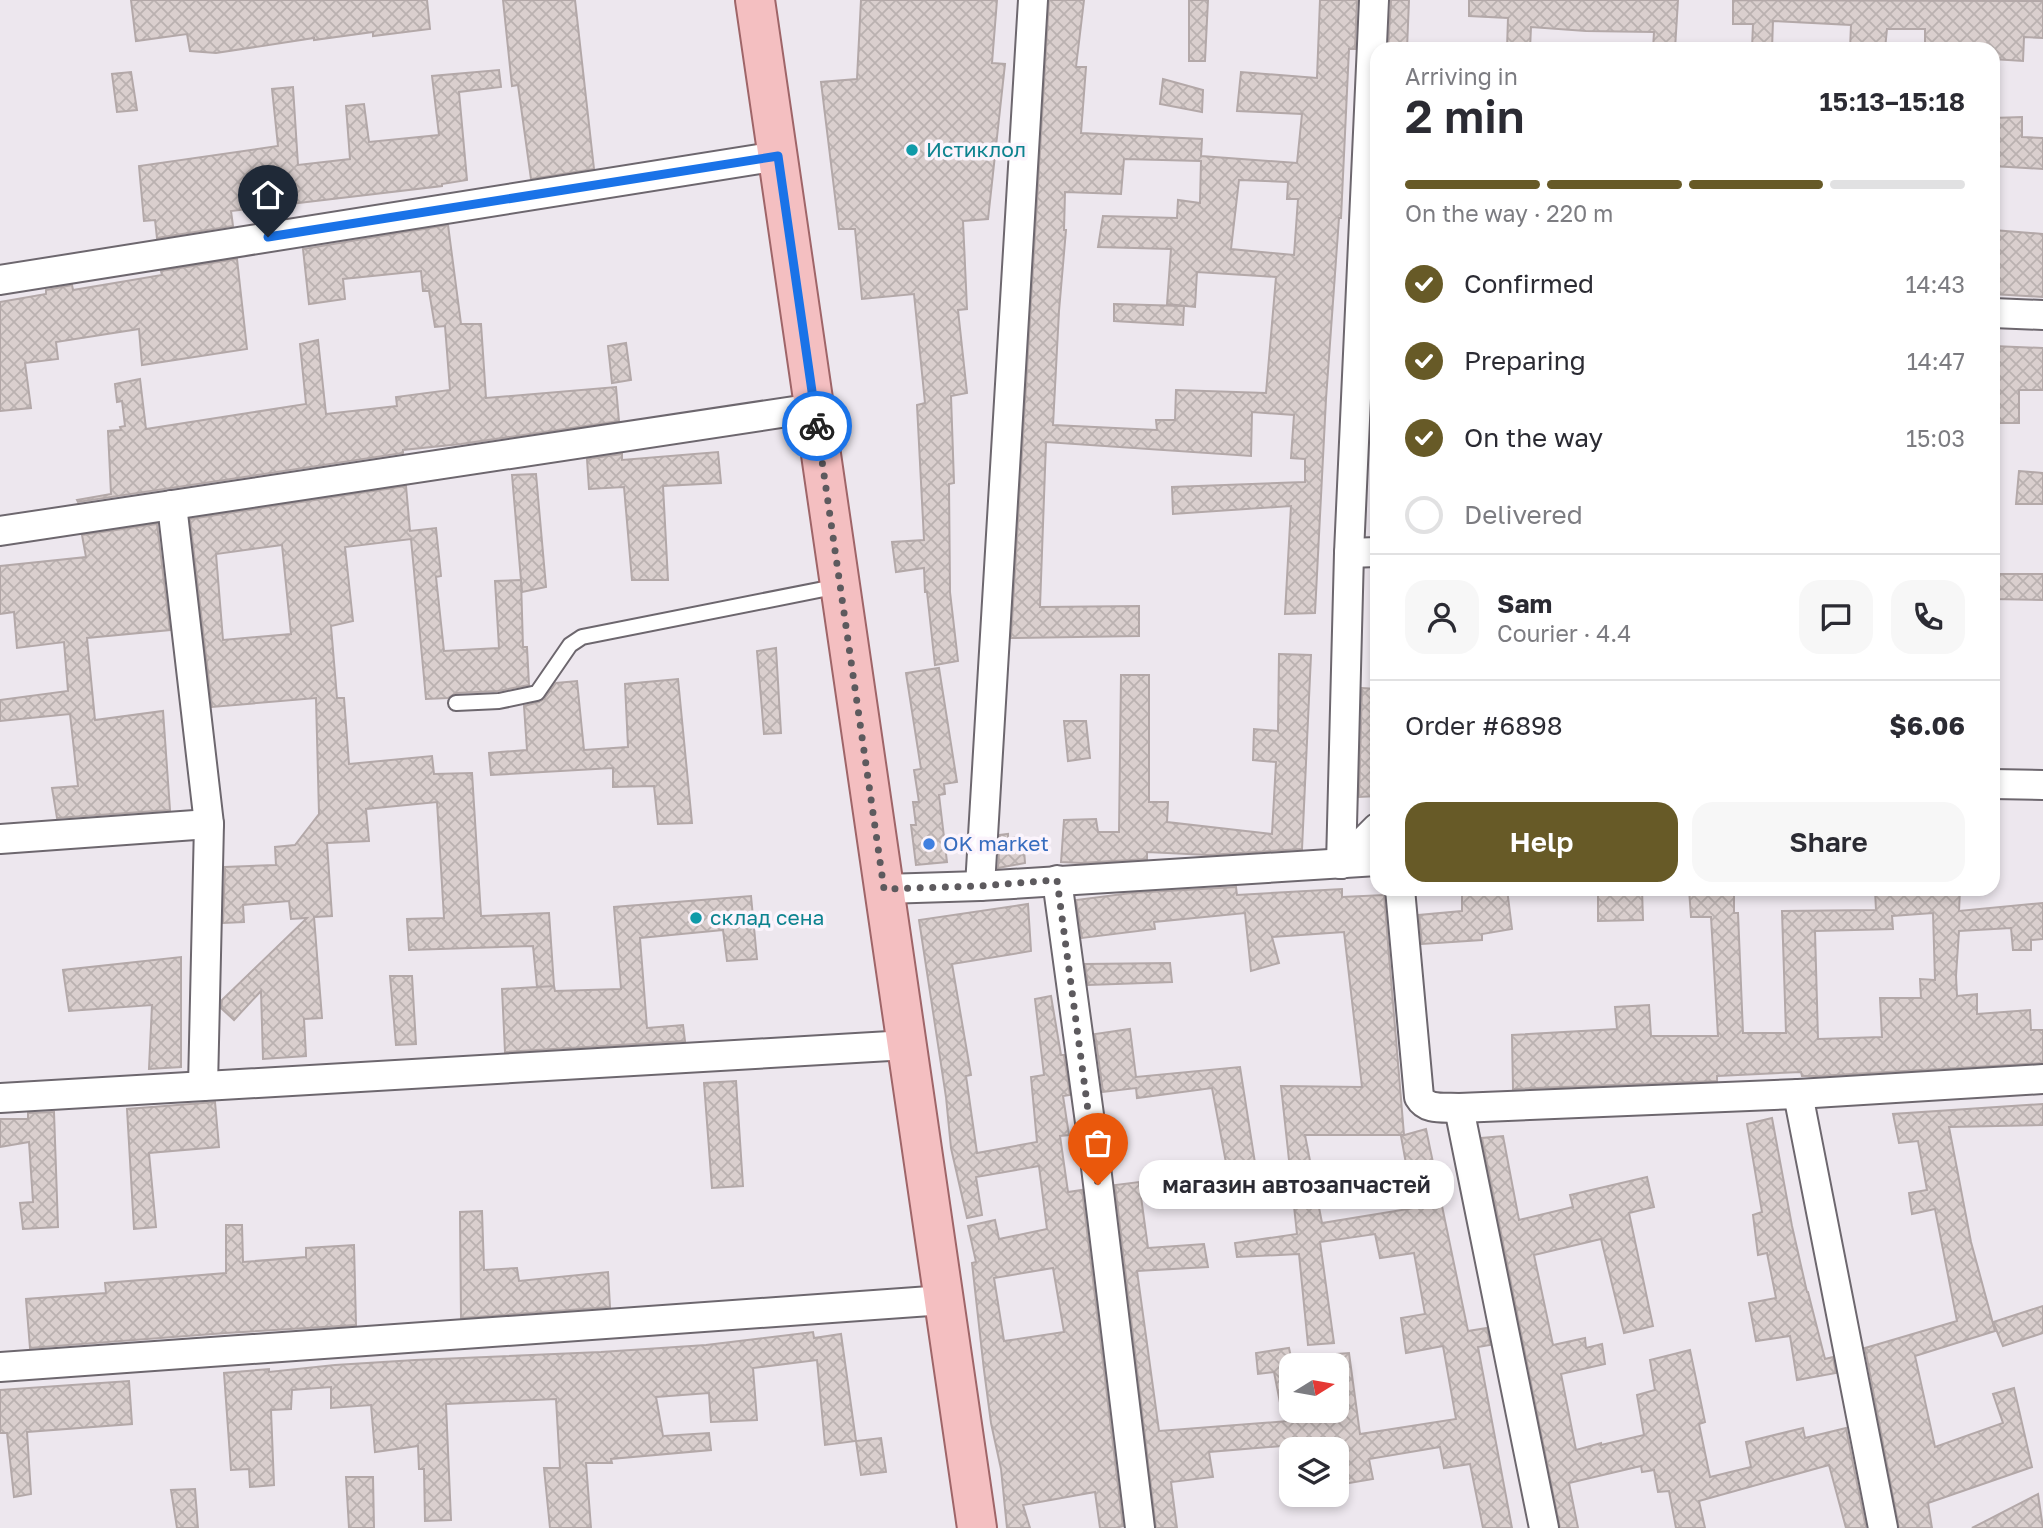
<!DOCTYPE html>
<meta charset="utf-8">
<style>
:root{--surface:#fff;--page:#f7f7f7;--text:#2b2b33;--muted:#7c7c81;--line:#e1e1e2;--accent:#675a27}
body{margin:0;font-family:"Golos Text",sans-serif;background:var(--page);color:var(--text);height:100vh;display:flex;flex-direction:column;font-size:26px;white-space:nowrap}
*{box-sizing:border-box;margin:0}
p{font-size:23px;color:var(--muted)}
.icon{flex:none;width:38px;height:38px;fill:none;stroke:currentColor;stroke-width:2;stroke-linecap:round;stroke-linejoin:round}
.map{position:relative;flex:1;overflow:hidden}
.side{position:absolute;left:1370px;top:42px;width:630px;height:854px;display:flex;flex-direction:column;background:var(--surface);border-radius:21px;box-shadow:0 4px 10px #0003}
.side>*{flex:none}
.needle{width:46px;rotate:79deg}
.fabs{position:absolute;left:1279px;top:1353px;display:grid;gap:14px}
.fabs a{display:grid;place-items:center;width:70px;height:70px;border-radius:14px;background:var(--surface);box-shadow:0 4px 10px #0003;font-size:35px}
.pin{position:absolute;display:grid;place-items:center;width:60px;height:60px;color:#fff;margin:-72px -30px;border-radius:50% 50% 50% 0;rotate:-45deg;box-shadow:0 0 7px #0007}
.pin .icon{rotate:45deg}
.courier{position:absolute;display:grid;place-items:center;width:70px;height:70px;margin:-35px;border:5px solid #1a73e8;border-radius:50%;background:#fff;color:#222;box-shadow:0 2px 9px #0007}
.bubble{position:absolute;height:49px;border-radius:21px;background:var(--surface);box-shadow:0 4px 10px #0003;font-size:23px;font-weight:600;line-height:49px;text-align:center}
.summary em{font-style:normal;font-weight:600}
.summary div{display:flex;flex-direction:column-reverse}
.summary{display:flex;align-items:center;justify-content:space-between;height:119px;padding:0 35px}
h1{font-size:46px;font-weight:600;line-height:52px}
.bar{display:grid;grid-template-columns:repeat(4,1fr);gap:10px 7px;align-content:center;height:84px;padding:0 35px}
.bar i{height:9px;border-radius:5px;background:var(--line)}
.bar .on{background:var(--accent)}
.bar p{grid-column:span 4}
.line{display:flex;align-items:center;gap:18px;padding:0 35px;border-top:2px solid var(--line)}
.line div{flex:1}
.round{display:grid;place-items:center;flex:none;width:74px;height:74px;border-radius:21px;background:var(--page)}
ol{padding:0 35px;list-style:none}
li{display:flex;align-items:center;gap:21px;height:77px}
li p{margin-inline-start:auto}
li .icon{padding:7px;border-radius:50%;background:var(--accent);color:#fff;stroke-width:4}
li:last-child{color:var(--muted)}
li i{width:38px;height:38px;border:4px solid var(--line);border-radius:50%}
.button{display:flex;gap:14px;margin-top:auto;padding:14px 35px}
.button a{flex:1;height:80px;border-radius:21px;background:var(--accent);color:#fff;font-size:28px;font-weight:600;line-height:80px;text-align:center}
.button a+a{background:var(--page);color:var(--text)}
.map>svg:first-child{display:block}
.building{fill:url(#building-cross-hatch);stroke:#b3a8a8;stroke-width:2;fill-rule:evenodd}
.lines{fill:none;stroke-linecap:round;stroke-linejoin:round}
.lane-casing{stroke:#6d676e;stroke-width:18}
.street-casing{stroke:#6d676e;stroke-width:32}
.primary-casing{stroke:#9f6568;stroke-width:42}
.lane{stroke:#fff;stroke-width:14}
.street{stroke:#fff;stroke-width:28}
.primary{stroke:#f4bfc1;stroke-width:38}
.done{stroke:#5d5a5e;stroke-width:7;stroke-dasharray:0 12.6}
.route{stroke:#1a73e8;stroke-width:9}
.culture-dot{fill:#0f9aa8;stroke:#fbf4fc;stroke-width:2.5}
.shop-dot{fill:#3f7fe0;stroke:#fbf4fc;stroke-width:2.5}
.labels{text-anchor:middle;stroke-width:7;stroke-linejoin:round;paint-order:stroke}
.culture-label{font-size:21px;fill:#0d838f;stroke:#fbf4fc;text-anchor:start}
.shop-label{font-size:21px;fill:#366cbe;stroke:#fbf4fc;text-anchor:start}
</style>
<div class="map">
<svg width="2043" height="1528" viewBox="0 0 2043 1528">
<defs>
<pattern id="building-cross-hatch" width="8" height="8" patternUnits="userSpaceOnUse" patternTransform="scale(1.75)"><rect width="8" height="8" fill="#dacfce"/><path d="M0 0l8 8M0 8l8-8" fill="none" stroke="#bab1b0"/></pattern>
</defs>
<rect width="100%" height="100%" fill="#ede7ee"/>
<g class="building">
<polygon points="131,0 427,0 430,29 373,36 373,32 314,40 314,38 216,53 190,51 187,34 136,41"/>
<polygon points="503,0 575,0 594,169 531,179 518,85 512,86"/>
<polygon points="861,0 997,0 992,63 1005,64 988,219 963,221 967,309 958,310 967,393 951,396 954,483 949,484 950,592 958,661 935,665 927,592 925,592 924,568 896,572 892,542 924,540 917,405 925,403 914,294 862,299 855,229 839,229 821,82 857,79"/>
<path d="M1049,0H1084L1076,67H1086L1081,133L1202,139L1201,156L1297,163L1302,114L1237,111L1241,72L1317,78L1320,0H1357L1355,49H1349L1341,218H1339L1326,399L1315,613L1285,614L1291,506L1173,514L1172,487L1305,482V459L1291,458L1294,415L1252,412L1251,456L1046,442L1040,607L1139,606V636L1011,638ZM1124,159L1201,161L1200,203L1178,200L1177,218L1103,216L1098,247L1171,249L1167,304L1195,307L1197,272L1276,277L1266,393L1176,390L1175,420H1156L1157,430L1053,425L1059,311L1066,230H1064L1065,192L1121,194ZM1239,180L1288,182L1287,199H1298L1294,255L1231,249Z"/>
<polygon points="1189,0 1208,0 1205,61 1189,61"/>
<polygon points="1391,0 1409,0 1407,49 1388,49"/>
<polygon points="1469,0 1678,0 1675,49 1653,49 1654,32 1586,31 1531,27 1530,49 1507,49 1508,18 1469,16"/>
<polygon points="1733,0 2043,1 2043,38 2024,37 2023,61 1993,59 1993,49 1925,49 1925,29 1887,29 1885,49 1850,49 1851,25 1773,21 1772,49 1752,49 1753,24 1733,24"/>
<polygon points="499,70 501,87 459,92 467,180 442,184 442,186 231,211 233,226 157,238 155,220 144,221 139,166 278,146 272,89 293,87 298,165 350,159 346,106 364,104 369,142 439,135 432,76"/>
<polygon points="131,72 137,110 117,112 112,74"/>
<polygon points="1163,79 1203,90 1202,112 1160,104"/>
<polygon points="2022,117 2022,137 2043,138 2043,169 1993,166 1993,118"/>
<polygon points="448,225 461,324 481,324 486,398 616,387 619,421 461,444 403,450 403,453 78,502 77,500 111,494 108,431 121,430 120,427 125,426 122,401 117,402 115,384 140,379 146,429 306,404 300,344 318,340 326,414 397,406 396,397 450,390 445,326 435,327 429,291 423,291 421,271 343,279 345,299 309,304 303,249"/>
<polygon points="1993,230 2043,234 2043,297 1993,294"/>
<polygon points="237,259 247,349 142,365 139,329 56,342 58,359 25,363 31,408 0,411 0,302 46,294 46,290 72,285 73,290 162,275 161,271"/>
<polygon points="1114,304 1184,306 1183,325 1114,321"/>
<polygon points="626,343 631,380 612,383 608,346"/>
<polygon points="1993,346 2043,348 2043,390 2019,390 2019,423 1998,423 1999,412 1993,412"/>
<polygon points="718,452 721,483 663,486 668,580 632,580 624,487 589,489 587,459 622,454 622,460"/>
<polygon points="2019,471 2043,473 2043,504 2016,504"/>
<polygon points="536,474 546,587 522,592 512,475"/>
<path d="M406,486L410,531L436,528L441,576L436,577L444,651L499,648L495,581L521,580L523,647H527L529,685L498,691L456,693L448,698L426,699L411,539L345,547L353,621L331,626L337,698H344L349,764L432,756L434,774L472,773L481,916L549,913L554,986L538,987L554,986L555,991L621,989L614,907L751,896L757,959L727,961L723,930L640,938L647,1028L683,1025L685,1041L505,1052L502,989L537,987L533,946L409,950L407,919L444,918L437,802L366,809L369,841L327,843L332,916L314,917L322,1018L304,1019L306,1056L263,1059L261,991L234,1020L221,1008L222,1000L307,918L291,919L289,901L243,905L244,922L223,923L225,867L276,865L275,847L295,845L319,814L316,698L212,707L190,519ZM282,545L291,634L223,640L216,554Z"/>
<polygon points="157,524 170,630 87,638 95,720 163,711 170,810 57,818 52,788 78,786 70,714 0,721 0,700 68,691 64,642 17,648 14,612 0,614 0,566 86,557 82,535"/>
<polygon points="1993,574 2043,574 2043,600 1993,599"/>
<polygon points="776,648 781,733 764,734 757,651"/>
<polygon points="1279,654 1311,655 1302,849 1208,855 1147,852 1147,859 1081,863 1061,862 1064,820 1096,819 1098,832 1119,832 1121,675 1149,675 1149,802 1168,802 1167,822 1272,834 1276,762 1253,760 1254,729 1278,731"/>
<polygon points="939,668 957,782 944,784 945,794 939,795 947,862 916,865 911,825 916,825 913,802 919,802 914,770 921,769 906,673"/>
<polygon points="678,679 692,823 658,824 654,786 613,787 613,768 491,775 489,753 527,750 524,706 539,702 544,699 556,683 577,681 584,750 628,747 625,684"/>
<polygon points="1362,688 1376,689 1371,752 1377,752 1377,796 1359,797"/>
<polygon points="1064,721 1086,721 1090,758 1068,761"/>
<polygon points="1008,834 1008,838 1023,837 1025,863 998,868 1000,835"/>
<polygon points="1236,887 1237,895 1342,889 1342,897 1384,895 1404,1135 1305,1135 1322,1223 1414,1208 1401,1136 1426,1129 1468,1331 1487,1328 1490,1345 1478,1347 1512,1528 1483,1528 1470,1464 1444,1468 1440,1447 1369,1459 1373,1479 1337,1485 1337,1449 1332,1449 1331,1442 1209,1452 1213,1477 1171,1482 1177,1528 1156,1528 1115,1185 1139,1182 1148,1248 1204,1244 1208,1267 1137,1271 1159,1431 1327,1418 1326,1410 1337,1410 1337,1354 1349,1353 1360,1434 1456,1419 1443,1346 1406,1353 1401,1318 1425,1314 1414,1253 1380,1258 1375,1234 1320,1242 1334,1343 1308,1345 1299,1254 1237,1257 1235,1243 1297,1234 1281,1086 1362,1087 1344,932 1272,937 1279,963 1251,971 1245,913 1154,922 1155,929 1082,938 1076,900 1131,893"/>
<polygon points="1462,889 1507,889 1512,929 1482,934 1482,940 1422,944 1419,915 1462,911"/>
<polygon points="1598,889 1642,889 1643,920 1598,921"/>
<path d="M1689,889H1734V913H1738L1743,1033H1786L1782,911L1876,910L1875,890L1895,889H1960L1959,911L2043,903V939L2031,940V950H2013L2011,928L1959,931L1956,976L1957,996L1977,994V1014L2030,1010L2031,1030H2043V1063L1818,1076H1802L1801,1072L1717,1076V1081L1513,1089L1512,1035L1617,1029L1615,1007L1649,1005L1651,1036H1718L1711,917H1691ZM1933,913L1935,980L1920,979L1921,998H1880L1882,1037L1818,1039L1815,931L1893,929L1892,916Z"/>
<path d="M1028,904L1031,951L952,964L971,1075L966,1076L977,1153L1037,1142L1031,1077L1044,1075L1035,999L1051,996L1061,1055H1064L1070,1095L1063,1096L1069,1135L1060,1136L1068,1192L1082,1190L1123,1526L1116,1528H1100L1095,1492L1023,1505L1030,1528H1007L1001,1469L991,1423L984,1370L972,1263L976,1262L968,1226L995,1220L999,1239L1047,1229L1039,1166L976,1177L982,1215L967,1218L951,1148L946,1097L919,920ZM1053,1268L1064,1332L1004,1341L994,1278Z"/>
<polygon points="181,957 181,1067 149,1069 152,1005 69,1011 63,970"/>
<polygon points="1170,963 1172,982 1088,985 1085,964"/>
<polygon points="390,976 412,976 416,1044 396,1045"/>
<polygon points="1130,1029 1136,1077 1240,1067 1255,1163 1227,1168 1212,1088 1137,1098 1136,1088 1103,1092 1095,1034"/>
<polygon points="736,1081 743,1186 712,1188 704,1083"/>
<polygon points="215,1102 219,1147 149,1153 156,1227 134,1229 127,1109"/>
<polygon points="2043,1104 2043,1125 1949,1127 1971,1242 1995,1331 1915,1356 1935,1447 2003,1423 1993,1394 2014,1388 2032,1467 1928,1503 1932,1528 1899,1528 1865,1348 1957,1321 1935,1209 1912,1214 1909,1193 1927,1190 1918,1141 1899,1143 1893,1114"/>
<polygon points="54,1112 58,1227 23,1229 20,1203 33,1202 29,1142 0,1147 0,1119 28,1119 28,1113"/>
<polygon points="1772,1118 1792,1226 1807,1292 1808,1292 1825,1359 1833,1357 1836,1373 1797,1380 1790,1336 1756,1341 1749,1303 1776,1298 1767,1253 1758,1255 1753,1215 1762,1212 1747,1124"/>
<polygon points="1503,1136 1519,1220 1573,1207 1570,1195 1647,1177 1654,1207 1629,1213 1653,1326 1624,1333 1601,1239 1534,1255 1553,1345 1585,1338 1586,1348 1602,1344 1605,1364 1561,1374 1576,1450 1601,1443 1601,1445 1644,1435 1637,1395 1655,1390 1650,1360 1690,1350 1705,1422 1699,1424 1710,1477 1751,1467 1746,1442 1803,1428 1805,1438 1846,1428 1866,1528 1846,1528 1829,1465 1699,1501 1705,1528 1676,1528 1669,1491 1658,1492 1654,1470 1642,1472 1641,1466 1569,1483 1578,1528 1560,1528 1482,1138"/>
<polygon points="482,1211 484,1270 517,1268 519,1281 608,1272 610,1307 461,1318 460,1212"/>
<polygon points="226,1225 242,1225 243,1262 306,1257 306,1248 354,1245 356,1325 226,1333 30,1348 26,1299 106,1293 105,1283 226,1273"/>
<polygon points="2043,1306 2043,1333 2003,1346 1993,1322"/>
<polygon points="813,1332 814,1338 841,1334 856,1441 825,1445 817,1360 753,1368 757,1420 711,1422 709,1393 656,1397 663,1436 709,1433 711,1450 611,1459 612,1463 586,1463 591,1528 550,1528 544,1468 560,1468 556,1399 446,1404 451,1520 425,1521 424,1469 419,1469 418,1446 375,1452 371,1405 331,1408 331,1387 292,1390 291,1409 271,1410 274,1485 250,1487 249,1469 231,1470 224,1373 269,1369 269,1372 335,1365 415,1360 601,1352 706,1345"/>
<polygon points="1289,1348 1292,1362 1292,1412 1282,1413 1274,1372 1258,1374 1256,1353"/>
<polygon points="129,1381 132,1424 27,1432 31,1494 14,1497 7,1433 0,1433 0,1390"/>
<polygon points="881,1438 886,1472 861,1475 856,1441"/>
<polygon points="346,1477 373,1477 374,1528 349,1528"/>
<polygon points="195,1489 198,1528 177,1528 171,1490"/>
<polygon points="2038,1494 2043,1528 1972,1528"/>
</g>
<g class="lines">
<defs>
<polyline id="lane" points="456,703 499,701 537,693 570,645 582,637 839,586"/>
<g id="street">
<polyline points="0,280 778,156"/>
<polyline points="1993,313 2043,315"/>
<polyline points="172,505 209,824 203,1086"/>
<polyline points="0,531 814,408"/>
<polyline points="1349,553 1377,552"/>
<polyline points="1993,784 2043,785"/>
<polyline points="0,839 209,824"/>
<polyline points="1341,864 1349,553 1374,0"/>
<polyline points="1341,864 1377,828"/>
<polyline points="1057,880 1095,1159 1140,1528"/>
<polyline points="980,886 1033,0"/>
<polyline points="884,889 980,886 1377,861"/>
<path d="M1400,889L1419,1097C1427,1111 1444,1107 1459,1108L1798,1094L2043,1079"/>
<polyline points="1798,1094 1883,1528"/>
<polyline points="0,1098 907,1045"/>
<polyline points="1459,1108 1544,1528"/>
<polyline points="0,1367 944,1300"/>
</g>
<polyline id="primary" points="755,0 977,1528"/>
</defs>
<use href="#lane" class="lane-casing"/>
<use href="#street" class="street-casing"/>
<use href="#primary" class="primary-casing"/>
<use href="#lane" class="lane"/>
<use href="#street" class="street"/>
<use href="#primary" class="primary"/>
</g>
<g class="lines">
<polyline class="done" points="817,426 884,889 980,886 1057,880 1098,1185"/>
<polyline class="route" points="268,237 778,156 817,426"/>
</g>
<g class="culture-dot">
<circle cx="912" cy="150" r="7"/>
<circle cx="696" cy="918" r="7"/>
</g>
<circle class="shop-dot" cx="929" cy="844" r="7"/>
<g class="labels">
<g class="culture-label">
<text x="926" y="157">Истиклол</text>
<text x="710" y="925">склад сена</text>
</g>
<g class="shop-label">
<text x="943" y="851">OK market</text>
</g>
</g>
</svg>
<div class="fabs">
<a><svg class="needle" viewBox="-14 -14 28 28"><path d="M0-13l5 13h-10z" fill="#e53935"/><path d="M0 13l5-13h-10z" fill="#7c7c81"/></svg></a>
<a><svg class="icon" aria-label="layers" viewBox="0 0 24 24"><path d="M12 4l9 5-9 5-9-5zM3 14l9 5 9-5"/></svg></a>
</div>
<div class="pin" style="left:1098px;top:1185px;background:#ea580c"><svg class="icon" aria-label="bag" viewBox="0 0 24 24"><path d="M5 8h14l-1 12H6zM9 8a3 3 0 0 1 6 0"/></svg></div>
<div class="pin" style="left:268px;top:237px;background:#1f2937"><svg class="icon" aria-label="home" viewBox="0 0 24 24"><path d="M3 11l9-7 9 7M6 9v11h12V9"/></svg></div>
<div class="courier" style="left:817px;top:426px"><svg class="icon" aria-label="bike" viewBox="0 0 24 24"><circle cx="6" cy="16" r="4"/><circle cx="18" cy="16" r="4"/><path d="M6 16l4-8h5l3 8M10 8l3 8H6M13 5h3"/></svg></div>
<div class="bubble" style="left:1139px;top:1160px;width:315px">магазин автозапчастей</div>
<section class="side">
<div class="summary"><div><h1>2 min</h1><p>Arriving in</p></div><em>15:13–15:18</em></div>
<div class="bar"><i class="on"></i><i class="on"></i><i class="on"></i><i></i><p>On the way · 220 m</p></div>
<ol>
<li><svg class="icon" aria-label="check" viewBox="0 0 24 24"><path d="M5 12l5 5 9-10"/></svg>Confirmed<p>14:43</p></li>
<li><svg class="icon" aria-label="check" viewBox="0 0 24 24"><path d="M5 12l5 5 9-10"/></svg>Preparing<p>14:47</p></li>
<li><svg class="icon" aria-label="check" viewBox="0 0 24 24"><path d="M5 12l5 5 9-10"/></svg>On the way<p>15:03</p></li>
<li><i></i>Delivered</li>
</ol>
<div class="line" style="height:126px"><a class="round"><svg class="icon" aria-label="person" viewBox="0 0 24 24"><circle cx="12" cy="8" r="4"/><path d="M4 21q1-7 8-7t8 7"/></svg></a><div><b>Sam</b><p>Courier · 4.4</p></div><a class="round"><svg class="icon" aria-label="chat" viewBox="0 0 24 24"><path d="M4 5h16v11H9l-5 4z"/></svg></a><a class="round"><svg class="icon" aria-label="phone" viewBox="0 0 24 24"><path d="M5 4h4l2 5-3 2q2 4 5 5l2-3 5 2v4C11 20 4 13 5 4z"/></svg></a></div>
<div class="line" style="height:91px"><div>Order #6898</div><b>$6.06</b></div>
<div class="button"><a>Help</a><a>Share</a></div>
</section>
</div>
